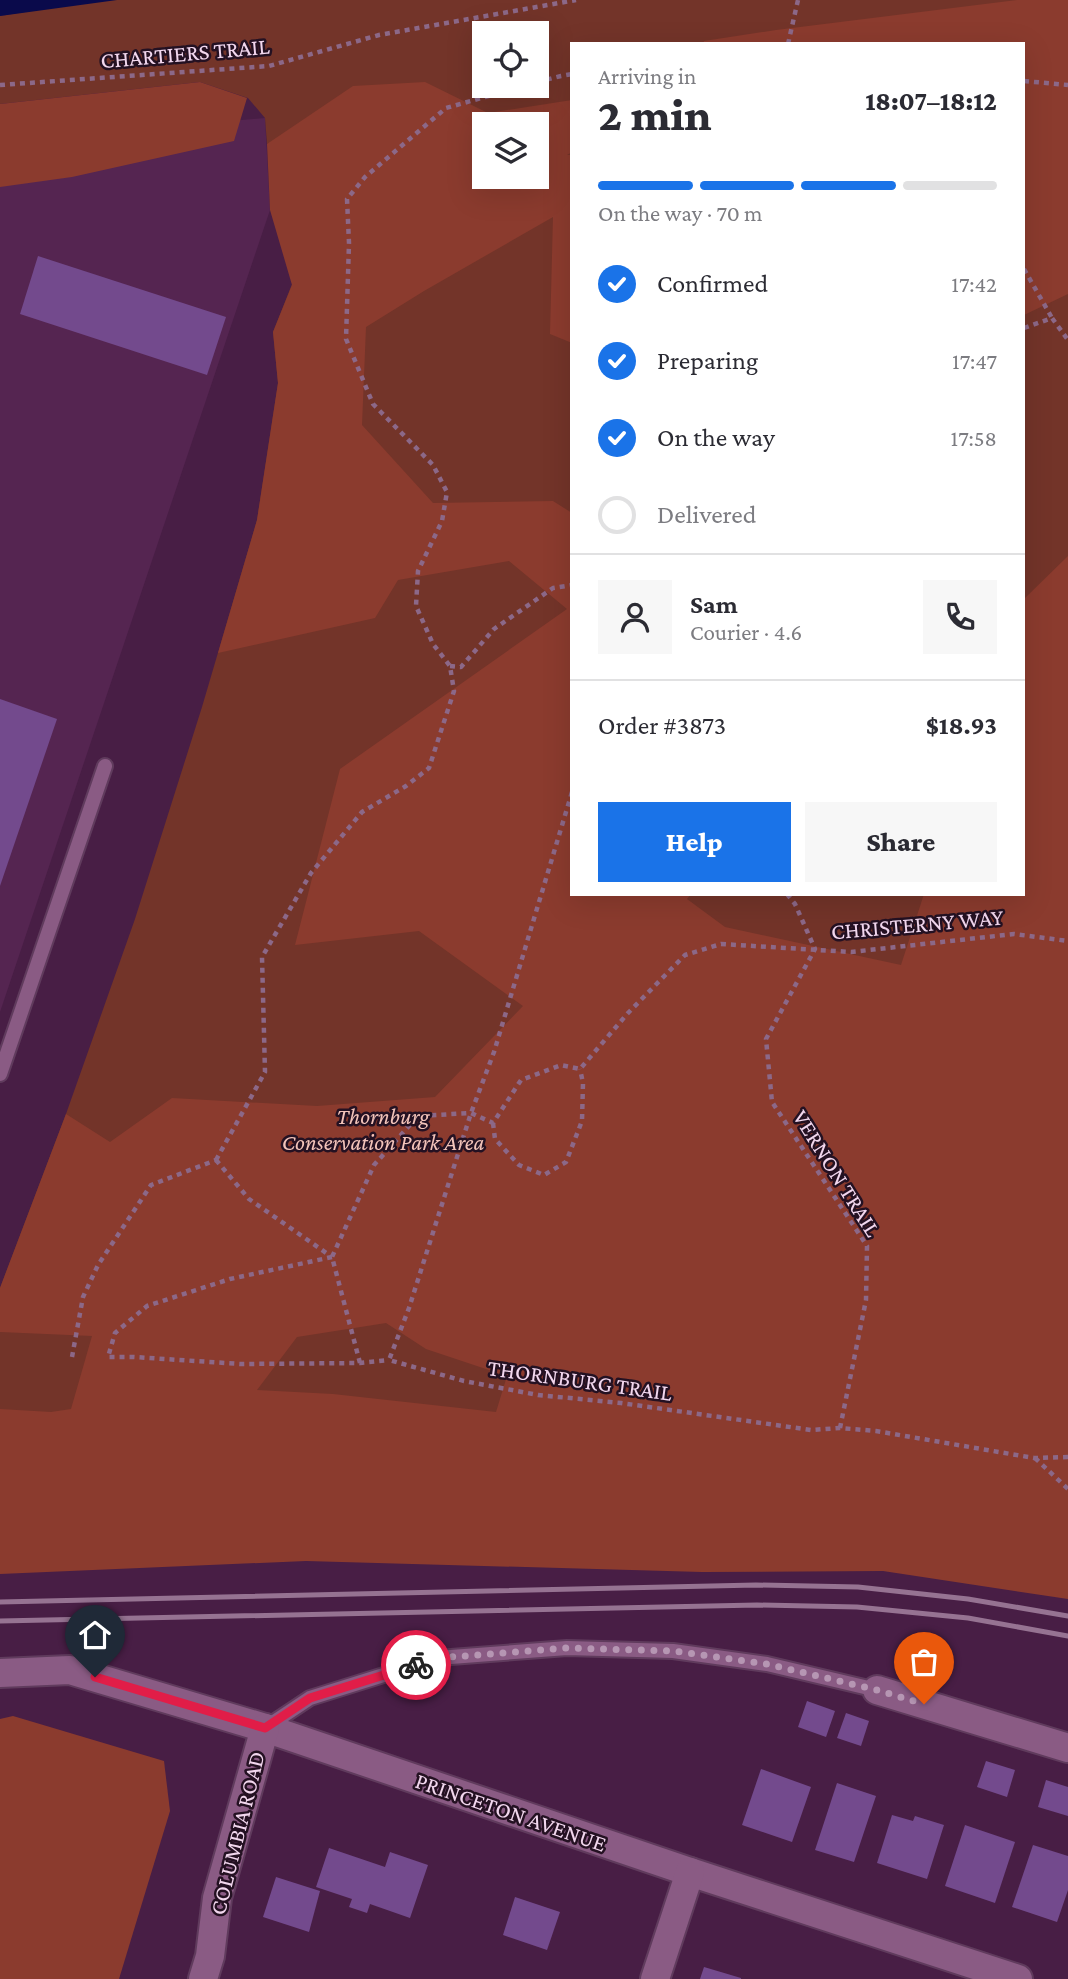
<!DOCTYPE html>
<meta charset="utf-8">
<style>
:root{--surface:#fff;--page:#f7f7f7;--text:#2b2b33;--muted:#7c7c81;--line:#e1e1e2;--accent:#1a73e8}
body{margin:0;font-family:"Crimson Pro",serif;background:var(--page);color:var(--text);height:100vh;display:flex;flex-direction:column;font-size:26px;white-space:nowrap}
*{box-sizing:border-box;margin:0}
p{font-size:23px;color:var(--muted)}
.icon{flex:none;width:38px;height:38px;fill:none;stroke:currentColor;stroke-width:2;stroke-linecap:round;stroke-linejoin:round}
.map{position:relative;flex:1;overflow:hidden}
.panel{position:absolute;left:570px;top:42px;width:455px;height:854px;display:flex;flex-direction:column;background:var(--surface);border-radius:0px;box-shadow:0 7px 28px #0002}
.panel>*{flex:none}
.buttons{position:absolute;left:472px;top:21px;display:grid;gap:14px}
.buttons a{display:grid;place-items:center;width:77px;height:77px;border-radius:0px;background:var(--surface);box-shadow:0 7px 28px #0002;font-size:35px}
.pin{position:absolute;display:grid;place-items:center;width:60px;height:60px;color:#fff;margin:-72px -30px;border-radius:50% 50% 50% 0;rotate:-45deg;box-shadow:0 0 7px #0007}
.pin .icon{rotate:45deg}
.courier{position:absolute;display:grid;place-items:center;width:70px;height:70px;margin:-35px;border:5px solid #e11d48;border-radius:50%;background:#fff;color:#222;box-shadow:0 2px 9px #0007}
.summary em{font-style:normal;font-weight:800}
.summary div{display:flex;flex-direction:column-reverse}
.summary{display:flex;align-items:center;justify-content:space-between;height:119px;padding:0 28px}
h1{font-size:46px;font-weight:800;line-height:52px}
.bar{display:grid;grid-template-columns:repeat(4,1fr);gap:10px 7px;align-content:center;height:84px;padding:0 28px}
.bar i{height:9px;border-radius:5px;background:var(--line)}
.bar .active{background:var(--accent)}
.bar p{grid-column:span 4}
.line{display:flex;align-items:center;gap:18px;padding:0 28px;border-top:2px solid var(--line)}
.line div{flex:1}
.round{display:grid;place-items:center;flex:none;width:74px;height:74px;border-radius:0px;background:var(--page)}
ol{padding:0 28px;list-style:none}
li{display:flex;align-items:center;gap:21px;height:77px}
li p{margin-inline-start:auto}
li .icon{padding:7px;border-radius:50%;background:var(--accent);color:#fff;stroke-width:4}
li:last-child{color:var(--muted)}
li i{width:38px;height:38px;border:4px solid var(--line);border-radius:50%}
.cta{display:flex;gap:14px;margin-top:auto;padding:14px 28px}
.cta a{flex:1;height:80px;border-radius:0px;background:var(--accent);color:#fff;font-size:28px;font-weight:800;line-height:80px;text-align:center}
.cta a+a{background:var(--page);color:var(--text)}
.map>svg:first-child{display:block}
.built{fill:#552551}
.green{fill:#733429;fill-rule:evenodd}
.forest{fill:#8b3b2e;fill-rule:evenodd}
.water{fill:#0a0a4b}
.building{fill:#734a8d}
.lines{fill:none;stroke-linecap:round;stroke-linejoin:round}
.service-casing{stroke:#603b5d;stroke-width:18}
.minor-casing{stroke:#603b5d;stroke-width:32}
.path{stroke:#8c6888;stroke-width:4.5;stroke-dasharray:5 5;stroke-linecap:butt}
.service{stroke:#8a5b84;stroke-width:14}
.minor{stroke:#8a5b84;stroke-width:28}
.rail{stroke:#967392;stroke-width:5}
.done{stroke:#b696b3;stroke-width:7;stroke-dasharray:0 12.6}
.route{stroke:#e11d48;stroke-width:9}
.labels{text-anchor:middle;stroke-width:5;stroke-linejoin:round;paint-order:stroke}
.street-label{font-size:23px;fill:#f2d7ee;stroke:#241122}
.park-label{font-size:23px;font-style:italic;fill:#f4c4ba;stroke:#241122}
</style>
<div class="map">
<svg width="1068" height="1979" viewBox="0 0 1068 1979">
<rect width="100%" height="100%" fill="#481e45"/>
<polygon class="built" points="265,118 270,210 0,1012 0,165 186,125"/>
<path class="green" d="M99,0H1068V1507L0,1450V1288L66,1114L135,919L202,707L257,520L278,383L273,332L300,264L310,138L267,144L265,118L248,98L200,82L0,104V16ZM485,33H537V86H485ZM572,44H1024V894H572ZM485,124H537V177H485Z"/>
<g class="forest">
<polygon points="1017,0 1068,0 1068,294 1024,315 1024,44 703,44 704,41 776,30"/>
<polygon points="200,82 247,98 234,141 72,177 0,187 0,104"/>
<path d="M425,82L488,113L572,100V152L567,155H572V343L550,334L553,217L424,291L366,327L362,425L433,503L553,501L572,513V894H691L687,899L725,927L901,965L924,894H1024V599L1068,556V1599L883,1571L702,1572L306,1561L0,1574V1409L51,1412L71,1409L92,1336L0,1332V1288L66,1114L110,1142L172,1098L317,1106L435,1097L523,1006L419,931L295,945L340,769L567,609L509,561L398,580L375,618L218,653L257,520L278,383L273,332L292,285L270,210L267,144L353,86ZM537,124V177H485V124ZM386,1323L426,1349L507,1376L496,1412L333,1394L257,1390L297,1337Z"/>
<polygon points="13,1716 164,1761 170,1811 119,1979 0,1979 0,1719"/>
</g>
<polygon class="water" points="0,0 117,0 0,16"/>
<g class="building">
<polygon points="38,256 226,317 207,375 20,314"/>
<polygon points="0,699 57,719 0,886"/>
<polygon points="807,1701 835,1711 826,1737 798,1727"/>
<polygon points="846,1713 869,1721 861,1746 837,1738"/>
<polygon points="986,1761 1015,1770 1007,1797 977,1787"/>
<polygon points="761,1769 811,1787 792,1842 742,1825"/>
<polygon points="1046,1780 1068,1787 1068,1816 1038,1807"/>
<polygon points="837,1783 876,1796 854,1862 815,1850"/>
<polygon points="892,1815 913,1821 915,1816 944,1825 927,1879 877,1863"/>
<polygon points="965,1825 1015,1842 995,1903 945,1886"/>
<polygon points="1033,1845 1068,1856 1068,1890 1057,1922 1012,1907"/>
<polygon points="329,1848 385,1867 390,1852 428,1865 410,1918 370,1904 367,1913 349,1907 352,1899 316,1887"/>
<polygon points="276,1877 320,1891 309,1932 263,1917"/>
<polygon points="515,1897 560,1912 547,1950 503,1935"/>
<polygon points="704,1967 741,1978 741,1979 700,1979"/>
</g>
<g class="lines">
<defs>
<g id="service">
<polyline points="0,1074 105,766"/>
<polyline points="265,1728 310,1698 438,1658 567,1648 673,1651 767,1664 877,1690"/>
</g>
<g id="minor">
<polyline points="0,1673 70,1670 265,1728 690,1872 1018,1979"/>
<polyline points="877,1690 1068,1748"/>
<polyline points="203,1979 210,1956 217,1898 265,1728"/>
<polyline points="655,1979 690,1872"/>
</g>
</defs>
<use href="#service" class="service-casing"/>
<use href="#minor" class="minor-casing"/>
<g class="path">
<polyline points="788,44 798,0"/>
<polyline points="1024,81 1068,85"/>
<polyline points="537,82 561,76 572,74"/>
<polyline points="0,85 269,66 379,35 576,0"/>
<polyline points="1024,269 1052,318"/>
<polyline points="1024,328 1052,318 1068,340"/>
<polyline points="450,666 461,667 494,629 553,588 572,585"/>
<polyline points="572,792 494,1052 471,1113 409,1308 389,1360 464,1381 538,1395 621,1403 811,1430 840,1428 876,1431 1034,1458 1068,1457"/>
<polyline points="787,894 795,904 815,949 766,1039 772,1102 867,1246 866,1300 840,1428"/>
<polyline points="493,1123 495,1139 519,1165 544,1175 566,1162 582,1121 583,1083 580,1069"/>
<polyline points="216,1160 265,1072 262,957 311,873 362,812 406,786 429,768 454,691 450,666 433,644 416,606 418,571 442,521 447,492 433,465 373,404 346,339 349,243 347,199 365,177 446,108 524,86"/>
<polyline points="216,1160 249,1199 332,1257"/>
<polyline points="332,1257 230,1279 147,1306 115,1333 108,1357 134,1357 241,1364 360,1363 389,1360"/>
<polyline points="72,1357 83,1297 98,1265 151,1185 216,1160"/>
<polyline points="360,1363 332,1257 374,1165 418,1116 471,1113 493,1123 521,1080 561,1065 580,1069 628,1013 685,955 721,944 851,952 1014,934 1068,941"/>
<polyline points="1035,1458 1068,1489"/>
</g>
<use href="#service" class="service"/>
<use href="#minor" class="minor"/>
<g class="rail">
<polyline points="0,1602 756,1585 858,1587 968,1599 1068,1616"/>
<polyline points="0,1621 757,1605 857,1607 968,1618 1068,1636"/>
</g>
</g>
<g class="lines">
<polyline class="done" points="416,1665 438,1658 567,1648 673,1651 767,1664 877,1690 924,1704"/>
<polyline class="route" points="95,1677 265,1728 310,1698 416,1665"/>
</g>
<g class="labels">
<g class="street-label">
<text transform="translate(185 53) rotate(-5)" y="8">CHARTIERS TRAIL</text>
<text transform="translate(917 924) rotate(-5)" y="8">CHRISTERNY WAY</text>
<text transform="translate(837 1173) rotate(58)" y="8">VERNON TRAIL</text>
<text transform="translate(580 1380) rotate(8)" y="8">THORNBURG TRAIL</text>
<text transform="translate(511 1812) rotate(19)" y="8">PRINCETON AVENUE</text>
<text transform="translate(237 1833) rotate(-76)" y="8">COLUMBIA ROAD</text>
</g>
<g class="park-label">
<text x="383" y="1124">Thornburg<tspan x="383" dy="26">Conservation Park Area</tspan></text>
</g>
</g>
</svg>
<div class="buttons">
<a><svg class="icon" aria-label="locate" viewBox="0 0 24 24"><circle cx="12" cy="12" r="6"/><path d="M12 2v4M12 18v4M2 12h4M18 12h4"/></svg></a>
<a><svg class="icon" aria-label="layers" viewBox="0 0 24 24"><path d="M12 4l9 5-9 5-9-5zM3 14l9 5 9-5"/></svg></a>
</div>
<div class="pin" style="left:924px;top:1704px;background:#ea580c"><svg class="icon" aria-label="bag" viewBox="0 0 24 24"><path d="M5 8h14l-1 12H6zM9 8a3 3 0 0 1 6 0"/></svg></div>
<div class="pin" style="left:95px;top:1677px;background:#1f2937"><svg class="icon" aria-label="home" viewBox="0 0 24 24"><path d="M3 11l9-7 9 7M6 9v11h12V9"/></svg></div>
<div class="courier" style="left:416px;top:1665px"><svg class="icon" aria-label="bike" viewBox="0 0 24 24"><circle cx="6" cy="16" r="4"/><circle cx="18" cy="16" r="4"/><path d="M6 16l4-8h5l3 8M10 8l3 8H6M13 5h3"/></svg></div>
<section class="panel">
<div class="summary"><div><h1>2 min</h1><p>Arriving in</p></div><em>18:07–18:12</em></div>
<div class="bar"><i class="active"></i><i class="active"></i><i class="active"></i><i></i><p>On the way · 70 m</p></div>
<ol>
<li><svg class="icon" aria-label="check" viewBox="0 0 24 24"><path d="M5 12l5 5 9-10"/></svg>Confirmed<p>17:42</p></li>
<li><svg class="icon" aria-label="check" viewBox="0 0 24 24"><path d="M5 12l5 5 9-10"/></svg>Preparing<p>17:47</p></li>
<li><svg class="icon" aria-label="check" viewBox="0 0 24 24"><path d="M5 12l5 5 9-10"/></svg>On the way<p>17:58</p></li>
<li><i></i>Delivered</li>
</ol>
<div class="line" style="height:126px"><a class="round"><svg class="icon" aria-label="person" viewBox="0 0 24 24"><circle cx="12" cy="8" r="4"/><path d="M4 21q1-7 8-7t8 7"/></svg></a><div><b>Sam</b><p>Courier · 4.6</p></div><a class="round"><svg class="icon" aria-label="phone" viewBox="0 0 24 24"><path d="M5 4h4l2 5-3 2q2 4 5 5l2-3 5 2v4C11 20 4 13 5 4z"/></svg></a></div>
<div class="line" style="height:91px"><div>Order #3873</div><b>$18.93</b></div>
<div class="cta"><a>Help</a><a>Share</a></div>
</section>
</div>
